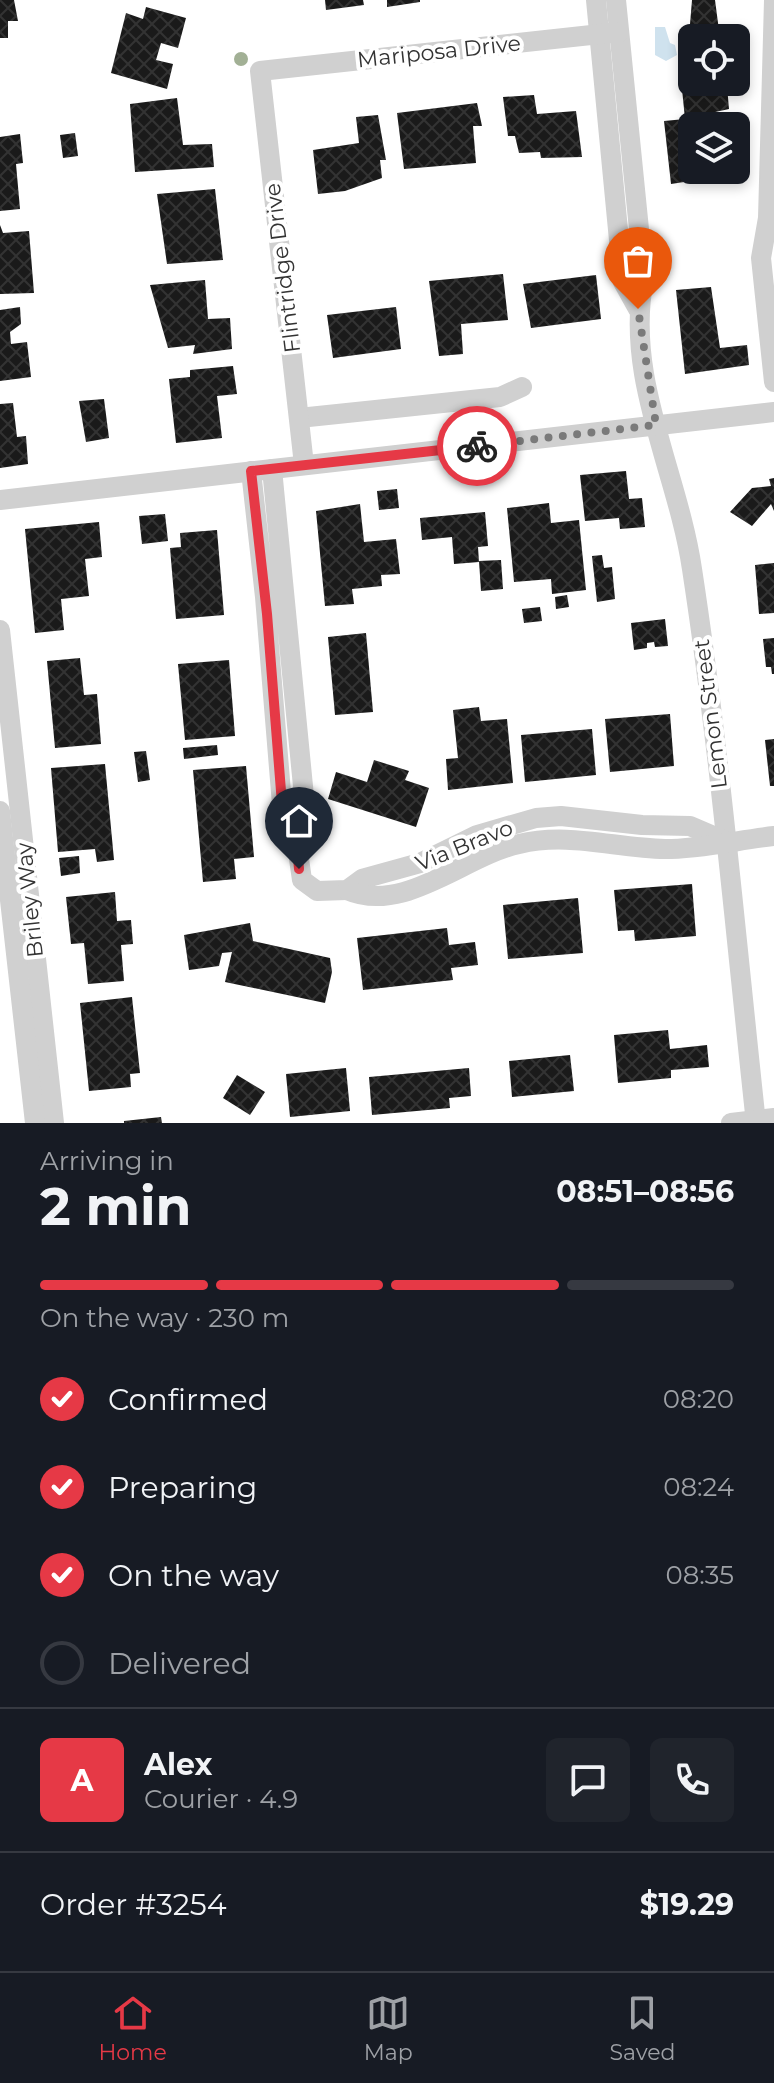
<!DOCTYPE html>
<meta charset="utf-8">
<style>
:root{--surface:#171b24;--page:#20242c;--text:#f1f3f6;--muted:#9ea1a6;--line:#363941;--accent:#e63946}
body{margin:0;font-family:Montserrat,sans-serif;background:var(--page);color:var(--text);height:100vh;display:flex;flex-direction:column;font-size:30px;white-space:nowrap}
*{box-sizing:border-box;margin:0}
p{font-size:26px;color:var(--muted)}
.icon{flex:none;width:44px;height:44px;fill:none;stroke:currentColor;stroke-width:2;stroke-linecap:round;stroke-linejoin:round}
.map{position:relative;height:1123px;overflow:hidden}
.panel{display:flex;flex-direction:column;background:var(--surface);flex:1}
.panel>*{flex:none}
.tools{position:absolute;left:678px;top:24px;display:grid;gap:16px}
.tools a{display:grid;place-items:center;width:72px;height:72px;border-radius:12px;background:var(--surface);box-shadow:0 4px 12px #0003;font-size:40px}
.pin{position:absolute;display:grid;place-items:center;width:68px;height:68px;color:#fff;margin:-82px -34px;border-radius:50% 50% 50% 0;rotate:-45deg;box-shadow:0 0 8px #0007}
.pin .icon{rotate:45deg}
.courier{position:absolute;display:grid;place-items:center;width:80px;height:80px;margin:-40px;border:6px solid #e63946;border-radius:50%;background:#fff;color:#222;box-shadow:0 2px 10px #0007}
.overview em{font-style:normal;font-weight:700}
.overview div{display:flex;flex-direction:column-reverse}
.overview{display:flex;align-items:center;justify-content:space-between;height:136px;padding:0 40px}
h1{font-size:52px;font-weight:700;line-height:60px}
.bar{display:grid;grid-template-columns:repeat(4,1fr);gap:12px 8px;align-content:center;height:96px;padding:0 40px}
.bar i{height:10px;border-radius:6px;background:var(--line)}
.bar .current{background:var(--accent)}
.bar p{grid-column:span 4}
.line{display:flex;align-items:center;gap:20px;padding:0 40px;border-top:2px solid var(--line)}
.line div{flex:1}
.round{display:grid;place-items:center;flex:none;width:84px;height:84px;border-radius:12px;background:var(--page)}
ol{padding:0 40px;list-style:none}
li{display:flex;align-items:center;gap:24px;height:88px}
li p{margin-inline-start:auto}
li .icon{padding:8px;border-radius:50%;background:var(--accent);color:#fff;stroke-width:4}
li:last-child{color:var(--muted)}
li i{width:44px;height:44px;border:4px solid var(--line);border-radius:50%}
.dock{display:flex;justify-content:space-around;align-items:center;height:112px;border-top:2px solid var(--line);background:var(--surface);font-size:22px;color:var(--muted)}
.dock a{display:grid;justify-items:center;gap:4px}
.dock .current{color:var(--accent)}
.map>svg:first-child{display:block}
.water{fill:#cfe2ee}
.building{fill:url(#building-cross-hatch)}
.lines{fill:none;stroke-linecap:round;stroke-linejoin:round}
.minor{stroke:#d0d0d0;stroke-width:20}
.tree{fill:#a2b095}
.done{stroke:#7a7a7a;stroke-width:8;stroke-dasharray:0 14.4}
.route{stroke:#e63946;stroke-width:10}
.labels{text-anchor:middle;stroke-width:8;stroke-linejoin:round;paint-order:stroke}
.street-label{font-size:22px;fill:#333;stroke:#fff}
</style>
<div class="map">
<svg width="774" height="1123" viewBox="0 0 774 1123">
<defs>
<pattern id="building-cross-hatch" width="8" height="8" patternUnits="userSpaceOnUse" patternTransform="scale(2)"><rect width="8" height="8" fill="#1a1a1a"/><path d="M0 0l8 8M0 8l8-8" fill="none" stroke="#333"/></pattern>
</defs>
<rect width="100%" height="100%" fill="#fff"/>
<polygon class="water" points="655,27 665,27 670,43 675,45 677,55 666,61 655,55"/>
<g class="building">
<polygon points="0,0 14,0 18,21 8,21 8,38 0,38"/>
<polygon points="325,0 363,0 364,5 326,10"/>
<polygon points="387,0 420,0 420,2 387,7"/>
<polygon points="692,0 715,0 720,38 692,38 692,67 681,68 678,37 689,36"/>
<polygon points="146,7 186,18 178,48 161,43 156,60 173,64 167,89 111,73 126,13 143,19"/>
<polygon points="727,86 729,109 706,114 709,126 692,126 692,170 704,170 704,179 671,184 664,121 685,119 682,89"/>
<polygon points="534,95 537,114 576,111 582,157 541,158 540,152 519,153 515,136 508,136 503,97"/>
<polygon points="177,98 183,145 212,144 214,167 135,172 130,104"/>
<polygon points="477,103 482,126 473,126 476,163 404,169 397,113"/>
<polygon points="378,115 386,160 380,160 382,178 345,191 318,194 313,150 359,143 356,117"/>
<polygon points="75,133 78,156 63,158 60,135"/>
<polygon points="20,134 23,163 16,164 20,209 0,211 0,137"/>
<polygon points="215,189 223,260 167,264 157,194"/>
<polygon points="0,225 3,233 29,231 34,293 0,294"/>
<polygon points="503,274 508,320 461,324 463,354 439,356 429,281"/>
<polygon points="596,275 601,319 531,328 523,284"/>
<polygon points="205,280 208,319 230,318 232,349 193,354 195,345 168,348 150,285"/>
<polygon points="711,287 720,348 747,345 749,365 685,374 676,290"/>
<polygon points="20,307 21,324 10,332 11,344 27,342 31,377 0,381 0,310"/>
<polygon points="396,307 401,349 333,358 327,315"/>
<polygon points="233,366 237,394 217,396 222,438 176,443 169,379 190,377 190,370"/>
<polygon points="104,399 109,438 86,442 79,401"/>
<polygon points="13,403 17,437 26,436 28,464 0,468 0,404"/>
<polygon points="626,471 629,499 642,498 645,527 620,529 619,518 585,521 580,475"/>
<polygon points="774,478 774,511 771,504 752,526 730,512 752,488 771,486 769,479"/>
<polygon points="397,489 399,508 379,510 377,491"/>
<polygon points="549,503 551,523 579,520 586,590 552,594 551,579 514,582 507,508"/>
<polygon points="360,504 364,542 396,539 400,574 381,575 382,586 352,589 354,604 325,606 316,511"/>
<polygon points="485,512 488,546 478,547 479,562 454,564 452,537 422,540 420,518"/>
<polygon points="165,514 168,541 142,544 139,516"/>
<polygon points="99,522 102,557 85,559 89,596 61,599 64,630 35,633 25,529"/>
<polygon points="217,530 224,615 176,619 170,548 181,547 180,533"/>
<polygon points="602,555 604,568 612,567 615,599 597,602 592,556"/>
<polygon points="501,560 503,589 481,591 479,561"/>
<polygon points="774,563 774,613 759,614 755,565"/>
<polygon points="567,595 569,607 556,609 555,597"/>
<polygon points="540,607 542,621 524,623 522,609"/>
<polygon points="665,619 668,646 655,647 654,642 647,643 647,648 634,650 631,623"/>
<polygon points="366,633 373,712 335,715 328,637"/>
<polygon points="774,638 774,674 772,674 771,667 766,667 763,639"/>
<polygon points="80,658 84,695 97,694 101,744 55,748 47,661"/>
<polygon points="229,660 235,736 185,740 178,664"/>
<polygon points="479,707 481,721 507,719 513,783 448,790 446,759 458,758 453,710"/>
<polygon points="670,714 674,766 610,772 605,719"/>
<polygon points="592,729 596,775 525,782 521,735"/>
<polygon points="774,739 774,786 770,786 765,740"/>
<polygon points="217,745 218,755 184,759 183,748"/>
<polygon points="146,751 150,780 138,782 134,752"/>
<polygon points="374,760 409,771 405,780 429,788 416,827 328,799 336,772 367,782"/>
<polygon points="105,764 114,860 97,862 95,849 58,852 51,768"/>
<polygon points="246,766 254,857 234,859 236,879 203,882 193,770"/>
<polygon points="79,856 80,873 61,876 59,858"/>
<polygon points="692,884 696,936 635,941 634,930 618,931 614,890"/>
<polygon points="115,892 117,921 131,920 133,944 121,945 124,981 88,984 84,943 71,944 66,897"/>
<polygon points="578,898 583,953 508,959 503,905"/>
<polygon points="250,923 253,941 330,958 332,972 325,1003 225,982 232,952 222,953 219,966 189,970 184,935"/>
<polygon points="447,928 449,945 475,942 478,965 451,968 453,980 363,990 357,938"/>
<polygon points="132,997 140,1073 130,1074 131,1087 89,1091 80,1003"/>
<polygon points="668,1030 670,1049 707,1045 709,1067 671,1070 671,1078 618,1083 614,1035"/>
<polygon points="570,1055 574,1091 512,1097 509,1061"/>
<polygon points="346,1068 350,1111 290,1117 286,1074"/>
<polygon points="469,1068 471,1096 449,1098 450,1108 372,1115 369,1077"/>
<polygon points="237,1075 265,1092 250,1115 223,1098"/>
<polygon points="161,1117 162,1123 124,1123 124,1121"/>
</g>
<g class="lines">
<g class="minor">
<polyline points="596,0 623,282 638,309"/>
<path d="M616,0L644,279C624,377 678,473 692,569C720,752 736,939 756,1123"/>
<polyline points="774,0 768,218 761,258 774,382"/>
<polyline points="299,418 500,397 522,387"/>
<polyline points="304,465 260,71 619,32"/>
<polyline points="251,471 265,597 284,829 297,845 307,827 272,469"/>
<polyline points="0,500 774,412"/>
<polyline points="0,630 54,1123"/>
<polyline points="0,811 35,1123"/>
<polyline points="297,845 302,880 317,891 347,890 362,879 420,863 477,835 536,818 561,816 642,825 690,826 725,841"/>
<path d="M347,890C404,915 464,856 519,844C568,832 615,848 665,849C701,849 738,840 774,836"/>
<polyline points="731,1123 774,1118"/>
</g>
</g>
<circle class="tree" cx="241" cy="59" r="7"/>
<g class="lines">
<polyline class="done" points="477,446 656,425 638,309"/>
<polyline class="route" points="299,869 297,845 284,829 267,614 251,471 477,446"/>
</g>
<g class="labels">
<g class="street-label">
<text transform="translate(439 51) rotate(-6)" y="8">Mariposa Drive</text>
<text transform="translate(282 268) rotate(-97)" y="8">Flintridge Drive</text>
<text transform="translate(710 714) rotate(-97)" y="8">Lemon Street</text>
<text transform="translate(464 845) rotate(-22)" y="8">Via Bravo</text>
<text transform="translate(29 900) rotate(-96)" y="8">Briley Way</text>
</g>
</g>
</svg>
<div class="tools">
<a><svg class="icon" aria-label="locate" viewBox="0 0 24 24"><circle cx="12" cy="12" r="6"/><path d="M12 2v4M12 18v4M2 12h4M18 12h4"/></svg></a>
<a><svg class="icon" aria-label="layers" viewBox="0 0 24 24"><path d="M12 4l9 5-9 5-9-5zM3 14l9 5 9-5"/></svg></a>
</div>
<div class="pin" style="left:638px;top:309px;background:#ea580c"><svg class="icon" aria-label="bag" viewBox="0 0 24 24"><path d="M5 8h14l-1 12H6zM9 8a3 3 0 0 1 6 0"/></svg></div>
<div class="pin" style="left:299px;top:869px;background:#1f2937"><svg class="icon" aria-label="home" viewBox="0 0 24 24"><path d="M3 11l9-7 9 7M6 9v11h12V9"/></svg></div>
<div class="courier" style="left:477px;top:446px"><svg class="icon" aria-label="bike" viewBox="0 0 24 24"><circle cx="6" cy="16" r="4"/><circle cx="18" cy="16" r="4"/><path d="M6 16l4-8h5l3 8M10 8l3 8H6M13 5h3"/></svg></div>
</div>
<section class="panel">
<div class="overview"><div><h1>2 min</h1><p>Arriving in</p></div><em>08:51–08:56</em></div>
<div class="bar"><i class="current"></i><i class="current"></i><i class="current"></i><i></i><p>On the way · 230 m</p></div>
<ol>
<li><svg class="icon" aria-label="check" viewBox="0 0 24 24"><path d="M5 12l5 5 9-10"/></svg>Confirmed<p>08:20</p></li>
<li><svg class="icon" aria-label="check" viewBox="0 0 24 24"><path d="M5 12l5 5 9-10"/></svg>Preparing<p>08:24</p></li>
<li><svg class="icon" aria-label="check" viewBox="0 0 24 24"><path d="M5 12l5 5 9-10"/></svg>On the way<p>08:35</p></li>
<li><i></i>Delivered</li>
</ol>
<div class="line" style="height:144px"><b class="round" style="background:var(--accent);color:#fff">A</b><div><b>Alex</b><p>Courier · 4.9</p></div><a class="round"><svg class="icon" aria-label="chat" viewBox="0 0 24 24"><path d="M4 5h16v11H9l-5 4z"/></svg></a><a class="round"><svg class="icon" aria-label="phone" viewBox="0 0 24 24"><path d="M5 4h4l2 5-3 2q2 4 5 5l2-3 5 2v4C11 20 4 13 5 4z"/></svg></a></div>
<div class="line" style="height:104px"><div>Order #3254</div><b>$19.29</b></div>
</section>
<nav class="dock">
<a class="current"><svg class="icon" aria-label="home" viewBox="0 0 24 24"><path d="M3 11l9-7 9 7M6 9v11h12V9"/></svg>Home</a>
<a><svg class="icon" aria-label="map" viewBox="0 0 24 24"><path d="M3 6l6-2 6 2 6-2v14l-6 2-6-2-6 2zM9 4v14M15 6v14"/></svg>Map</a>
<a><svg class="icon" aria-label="saved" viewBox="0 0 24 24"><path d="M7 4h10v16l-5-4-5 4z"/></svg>Saved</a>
</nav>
